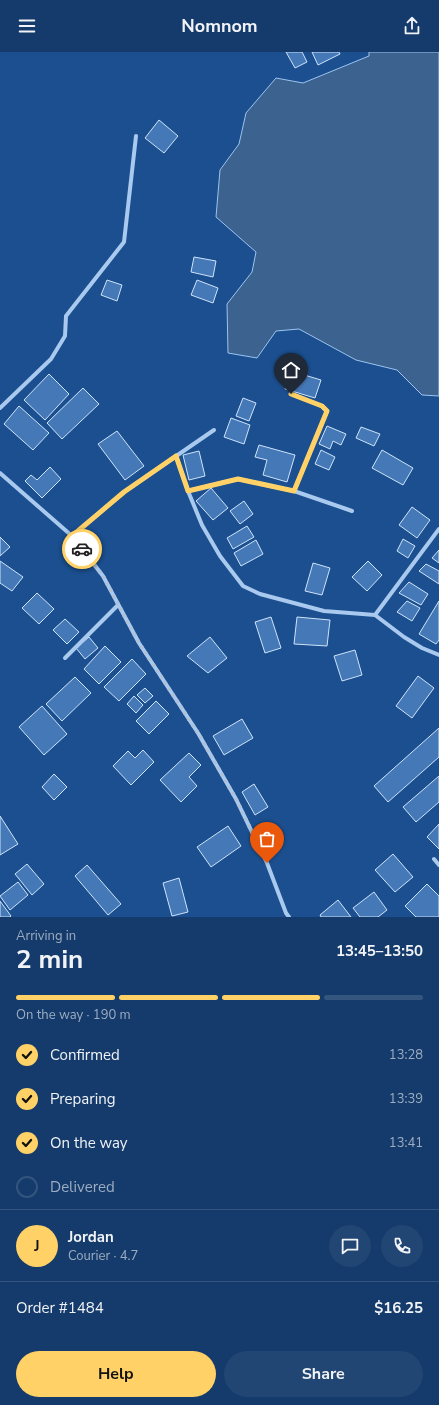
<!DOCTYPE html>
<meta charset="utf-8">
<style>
:root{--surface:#143b6b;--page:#214673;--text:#f1f3f6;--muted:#9dadc1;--line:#33557e;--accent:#ffd166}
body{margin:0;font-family:"Nunito Sans",sans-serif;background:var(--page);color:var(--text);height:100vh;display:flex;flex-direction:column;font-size:15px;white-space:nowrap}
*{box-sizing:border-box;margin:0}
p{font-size:13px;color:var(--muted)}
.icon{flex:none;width:22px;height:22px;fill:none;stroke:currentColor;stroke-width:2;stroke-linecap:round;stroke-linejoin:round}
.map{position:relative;height:865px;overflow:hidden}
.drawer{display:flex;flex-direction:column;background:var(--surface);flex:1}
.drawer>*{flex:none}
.pin{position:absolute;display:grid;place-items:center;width:34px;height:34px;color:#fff;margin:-41px -17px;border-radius:50% 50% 50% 0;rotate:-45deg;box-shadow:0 0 4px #0007}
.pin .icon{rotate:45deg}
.courier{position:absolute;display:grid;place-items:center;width:40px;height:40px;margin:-20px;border:3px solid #ffd166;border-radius:50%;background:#fff;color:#222;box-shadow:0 1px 5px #0007}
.headline em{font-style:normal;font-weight:700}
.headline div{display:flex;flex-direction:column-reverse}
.headline{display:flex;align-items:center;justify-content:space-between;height:68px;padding:0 16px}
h1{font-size:26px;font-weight:700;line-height:30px}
.bar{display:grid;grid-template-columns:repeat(4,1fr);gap:6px 4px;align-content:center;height:48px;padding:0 16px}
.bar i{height:5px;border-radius:3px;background:var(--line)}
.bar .current{background:var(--accent)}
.bar p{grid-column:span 4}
.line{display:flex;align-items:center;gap:10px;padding:0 16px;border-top:1px solid var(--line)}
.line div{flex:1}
.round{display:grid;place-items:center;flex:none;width:42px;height:42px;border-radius:21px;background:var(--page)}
ol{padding:0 16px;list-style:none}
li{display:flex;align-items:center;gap:12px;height:44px}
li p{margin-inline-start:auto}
li .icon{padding:4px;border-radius:50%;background:var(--accent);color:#111;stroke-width:4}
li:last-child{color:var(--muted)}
li i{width:22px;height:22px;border:2px solid var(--line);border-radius:50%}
.button{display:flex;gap:8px;margin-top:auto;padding:8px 16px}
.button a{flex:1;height:46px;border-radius:24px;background:var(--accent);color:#111;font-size:16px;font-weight:700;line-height:46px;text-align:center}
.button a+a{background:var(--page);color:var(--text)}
header{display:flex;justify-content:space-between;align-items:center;height:52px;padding:0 16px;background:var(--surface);font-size:18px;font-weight:700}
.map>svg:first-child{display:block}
.water{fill:#3c6290;stroke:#9cc4f0}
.building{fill:#4478b7;stroke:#cfe3fa}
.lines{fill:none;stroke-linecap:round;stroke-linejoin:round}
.street{stroke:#a9c9ee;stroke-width:4}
.done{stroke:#afc1d8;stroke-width:4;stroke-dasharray:0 7.2}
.route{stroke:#ffd166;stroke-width:5}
</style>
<header><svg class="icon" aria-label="menu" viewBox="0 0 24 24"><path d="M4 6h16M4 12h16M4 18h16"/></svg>Nomnom<svg class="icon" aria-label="share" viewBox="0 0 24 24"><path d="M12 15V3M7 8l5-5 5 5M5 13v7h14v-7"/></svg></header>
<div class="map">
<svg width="439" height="865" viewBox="0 0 439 865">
<rect width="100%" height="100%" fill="#1b4f8f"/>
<polygon class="water" points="369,0 439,0 439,344 422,343 397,318 356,308 299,277 276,279 257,306 228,301 227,252 252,220 256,200 216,165 220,118 239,92 246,61 276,26 303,31 369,4"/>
<g class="building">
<polygon points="286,0 302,0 307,10 295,16"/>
<polygon points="312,0 339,0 340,2 318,13"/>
<polygon points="159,68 178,84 164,101 145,86"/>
<polygon points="194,205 216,209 213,225 191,220"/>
<polygon points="107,228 122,233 117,249 101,243"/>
<polygon points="197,228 218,236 213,251 191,243"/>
<polygon points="291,319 321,328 315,346 285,337"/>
<polygon points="49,322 69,342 45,368 24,348"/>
<polygon points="83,336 99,352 62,387 47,371"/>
<polygon points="243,346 256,351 249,369 236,364"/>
<polygon points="19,354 49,381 33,398 4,372"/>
<polygon points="231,366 250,373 244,392 224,385"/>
<polygon points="327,374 346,382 341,393 333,389 330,397 319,392"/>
<polygon points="361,375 380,382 374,394 356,386"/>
<polygon points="117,379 144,414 125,428 98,392"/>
<polygon points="259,393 295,403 287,430 263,423 267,408 255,405"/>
<polygon points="321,398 335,405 329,418 315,412"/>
<polygon points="382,398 413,416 403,433 372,416"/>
<polygon points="199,399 205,424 189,428 183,403"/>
<polygon points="50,415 61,427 42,446 25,429 31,423 37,428"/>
<polygon points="211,436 228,456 213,468 196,449"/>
<polygon points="244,449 253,462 240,472 230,459"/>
<polygon points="412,455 430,468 417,486 399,473"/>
<polygon points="247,474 254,485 233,497 227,486"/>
<polygon points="0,485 10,495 0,504"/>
<polygon points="403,487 415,494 408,506 397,499"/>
<polygon points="256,488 263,502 241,514 234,501"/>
<polygon points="439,498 439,511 432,506"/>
<polygon points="0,509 23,525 12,539 0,531"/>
<polygon points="368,509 382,523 367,539 352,525"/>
<polygon points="313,511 330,516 322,543 305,539"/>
<polygon points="426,512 439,519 439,532 419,519"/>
<polygon points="409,530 428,542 421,553 399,541"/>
<polygon points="37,541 54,557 39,572 22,556"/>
<polygon points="407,549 420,556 412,569 397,560"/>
<polygon points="439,549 439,588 436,592 419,582"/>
<polygon points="271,565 281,596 265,601 255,570"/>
<polygon points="297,565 330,568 327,594 294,592"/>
<polygon points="65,567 79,580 67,592 53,578"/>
<polygon points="89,585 98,596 85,607 76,596"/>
<polygon points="210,585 227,606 208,621 187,604"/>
<polygon points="105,594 121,610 99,632 84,617"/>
<polygon points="355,598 362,623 342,629 334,604"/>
<polygon points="132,607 146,622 119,649 104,635"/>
<polygon points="418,624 434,636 412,666 396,654"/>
<polygon points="75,625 91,641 62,669 46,652"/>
<polygon points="145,636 153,644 145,651 137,643"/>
<polygon points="134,644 143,653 136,661 127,652"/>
<polygon points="156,649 169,662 149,682 136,669"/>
<polygon points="42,654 67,682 44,703 19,675"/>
<polygon points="242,667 253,686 224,703 213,684"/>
<polygon points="439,676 439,705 388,750 374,734"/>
<polygon points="143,698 154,710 131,733 113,714 128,699 135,706"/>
<polygon points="189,701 201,713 189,725 197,734 181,750 160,728"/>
<polygon points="54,722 67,735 54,748 42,735"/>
<polygon points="439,724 439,750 416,770 403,755"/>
<polygon points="254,732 268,755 255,763 242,740"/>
<polygon points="0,764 18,792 0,803"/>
<polygon points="439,772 439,797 427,785"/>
<polygon points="228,774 241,794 211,815 197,795"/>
<polygon points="393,802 413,825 395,840 375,818"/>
<polygon points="27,812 44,832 32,843 15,822"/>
<polygon points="87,813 121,852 108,863 75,824"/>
<polygon points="179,826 188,860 172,864 163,831"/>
<polygon points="18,830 28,843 10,858 0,844"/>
<polygon points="427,832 439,844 439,865 416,865 405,854"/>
<polygon points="374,840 387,858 378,865 360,865 353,856"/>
<polygon points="338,848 351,865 321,865 320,863"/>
<polygon points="0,849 11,864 10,865 0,865"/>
</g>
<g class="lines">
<g class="street">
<polyline points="291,342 322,354 327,359 294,439"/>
<polyline points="0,356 51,307 65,284 66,264 124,190 136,84"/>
<polyline points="176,404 188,439"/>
<polyline points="0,421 72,484 103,524 139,591 198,681 236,747 267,811 286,861 289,865"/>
<polyline points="352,459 294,439 238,427 188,439 202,473 220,504 243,534 260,542 324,559 375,563 404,585 422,596 439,603"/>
<polyline points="72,484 124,440 214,378"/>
<polyline points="375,563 439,477"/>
<polyline points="65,606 118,553"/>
<polyline points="434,807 439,813"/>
</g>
</g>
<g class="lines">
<polyline class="done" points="82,497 103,524 139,591 198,681 236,747 267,811"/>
<polyline class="route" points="82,497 72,484 124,440 176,404 188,439 238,427 294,439 327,359 322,354 291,342"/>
</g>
</svg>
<div class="pin" style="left:267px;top:811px;background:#ea580c"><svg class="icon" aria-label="bag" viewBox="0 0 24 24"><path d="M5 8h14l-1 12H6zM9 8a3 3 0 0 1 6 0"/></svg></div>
<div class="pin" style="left:291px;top:342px;background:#1f2937"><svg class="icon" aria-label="home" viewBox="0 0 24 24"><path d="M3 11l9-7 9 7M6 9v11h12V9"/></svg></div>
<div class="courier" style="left:82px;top:497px"><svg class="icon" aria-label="car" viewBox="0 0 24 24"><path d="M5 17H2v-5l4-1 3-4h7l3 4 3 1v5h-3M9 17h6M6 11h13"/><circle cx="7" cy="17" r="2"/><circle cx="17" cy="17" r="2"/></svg></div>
</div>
<section class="drawer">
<div class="headline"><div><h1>2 min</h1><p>Arriving in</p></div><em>13:45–13:50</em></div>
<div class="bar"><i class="current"></i><i class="current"></i><i class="current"></i><i></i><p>On the way · 190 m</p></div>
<ol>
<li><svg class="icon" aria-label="check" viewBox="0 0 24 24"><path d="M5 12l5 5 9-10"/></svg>Confirmed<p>13:28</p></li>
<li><svg class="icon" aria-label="check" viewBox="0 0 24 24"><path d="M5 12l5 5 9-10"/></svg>Preparing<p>13:39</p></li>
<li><svg class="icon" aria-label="check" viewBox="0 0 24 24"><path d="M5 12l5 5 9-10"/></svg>On the way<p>13:41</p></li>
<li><i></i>Delivered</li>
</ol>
<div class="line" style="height:72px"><b class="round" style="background:var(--accent);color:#111">J</b><div><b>Jordan</b><p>Courier · 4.7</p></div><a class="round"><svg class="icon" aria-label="chat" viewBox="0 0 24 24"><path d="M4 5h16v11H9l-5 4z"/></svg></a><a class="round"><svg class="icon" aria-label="phone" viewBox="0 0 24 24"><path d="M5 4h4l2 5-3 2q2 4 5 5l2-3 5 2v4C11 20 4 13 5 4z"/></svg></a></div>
<div class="line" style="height:52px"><div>Order #1484</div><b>$16.25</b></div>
<div class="button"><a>Help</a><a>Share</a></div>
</section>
